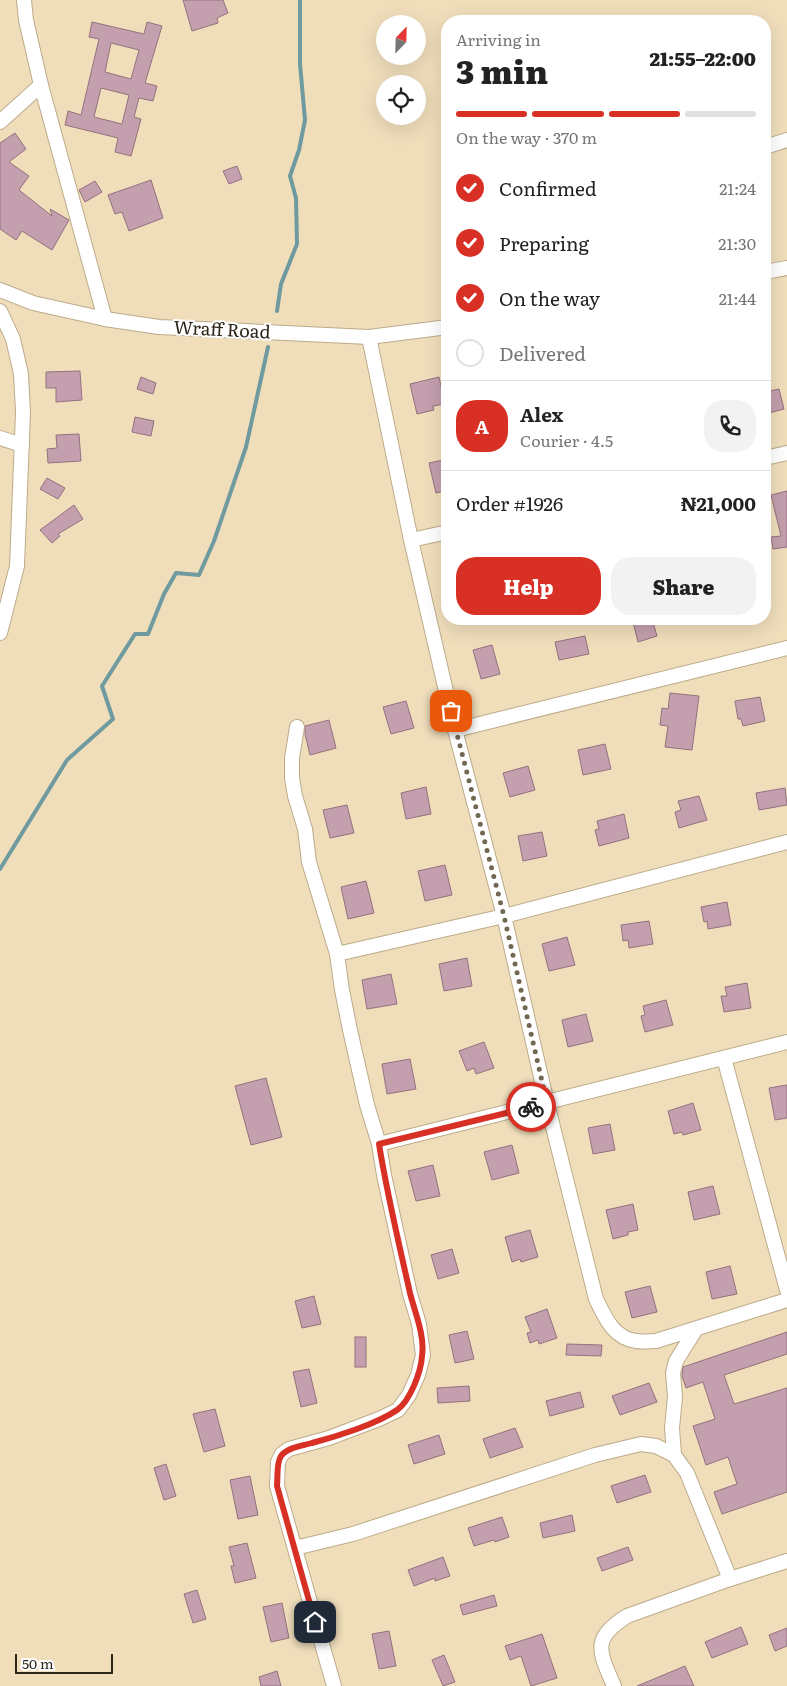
<!DOCTYPE html>
<meta charset="utf-8">
<style>
:root{--surface:#fff;--page:#f2f2f2;--text:#222;--muted:#767676;--line:#e0e0e0;--accent:#d93025}
body{margin:0;font-family:Literata,serif;background:var(--page);color:var(--text);height:100vh;display:flex;flex-direction:column;font-size:19px;white-space:nowrap}
*{box-sizing:border-box;margin:0}
p{font-size:16px;color:var(--muted)}
.icon{flex:none;width:28px;height:28px;fill:none;stroke:currentColor;stroke-width:2;stroke-linecap:round;stroke-linejoin:round}
.map{position:relative;flex:1;overflow:hidden}
.panel{position:absolute;left:441px;top:15px;width:330px;height:610px;display:flex;flex-direction:column;background:var(--surface);border-radius:20px;box-shadow:0 5px 20px #0002}
.panel>*{flex:none}
.needle{width:32px;rotate:23deg}
.buttons{position:absolute;left:376px;top:15px;display:grid;gap:10px}
.buttons a{display:grid;place-items:center;width:50px;height:50px;border-radius:50%;background:var(--surface);box-shadow:0 5px 20px #0002;font-size:25px}
.scale{position:absolute;left:15px;bottom:12px;width:98px;box-sizing:border-box;padding-left:5px;border:2px solid #2d2719;border-top:0;font-size:14px;line-height:18px;white-space:nowrap;color:#2d2719;-webkit-text-stroke:4px #fff;paint-order:stroke}
.pin{position:absolute;display:grid;place-items:center;width:42px;height:42px;color:#fff;margin:-21px;border-radius:10px;box-shadow:0 2px 8px #0006}
.courier{position:absolute;display:grid;place-items:center;width:50px;height:50px;margin:-25px;border:4px solid #d93025;border-radius:50%;background:#fff;color:#222;box-shadow:0 1px 6px #0007}
.summary em{font-style:normal;font-weight:800}
.summary div{display:flex;flex-direction:column-reverse}
.summary{display:flex;align-items:center;justify-content:space-between;height:85px;padding:0 15px}
h1{font-size:32px;font-weight:800;line-height:38px}
.bar{display:grid;grid-template-columns:repeat(4,1fr);gap:8px 5px;align-content:center;height:60px;padding:0 15px}
.bar i{height:6px;border-radius:4px;background:var(--line)}
.bar .current{background:var(--accent)}
.bar p{grid-column:span 4}
.line{display:flex;align-items:center;gap:12px;padding:0 15px;border-top:1px solid var(--line)}
.line div{flex:1}
.round{display:grid;place-items:center;flex:none;width:52px;height:52px;border-radius:20px;background:var(--page)}
ol{padding:0 15px;list-style:none}
li{display:flex;align-items:center;gap:15px;height:55px}
li p{margin-inline-start:auto}
li .icon{padding:5px;border-radius:50%;background:var(--accent);color:#fff;stroke-width:4}
li:last-child{color:var(--muted)}
li i{width:28px;height:28px;border:2px solid var(--line);border-radius:50%}
.action{display:flex;gap:10px;margin-top:auto;padding:10px 15px}
.action a{flex:1;height:58px;border-radius:20px;background:var(--accent);color:#fff;font-size:20px;font-weight:800;line-height:58px;text-align:center}
.action a+a{background:var(--page);color:var(--text)}
.map>svg:first-child{display:block}
.lines{fill:none;stroke-linecap:round;stroke-linejoin:round}
.stream{stroke:#6f9a9f;stroke-width:4}
.building{fill:#c49fae;stroke:#94717f;fill-rule:evenodd}
.minor-casing{stroke:#bcab89;stroke-width:16}
.minor{stroke:#fff;stroke-width:14}
.done{stroke:#716752;stroke-width:5;stroke-dasharray:0 9}
.route{stroke:#d93025;stroke-width:6}
.labels{text-anchor:middle;stroke-width:4;stroke-linejoin:round;paint-order:stroke}
.street-label{font-size:18px;fill:#2d2719;stroke:#fff}
</style>
<div class="map">
<svg width="787" height="1686" viewBox="0 0 787 1686">
<rect width="100%" height="100%" fill="#f0debb"/>
<g class="lines">
<g class="stream">
<polyline points="277,311 281,284 297,244 296,198 290,176 299,150 305,120 300,64 300,0"/>
<polyline points="0,869 67,760 113,719 102,686 135,634 148,634 164,594 176,573 199,575 214,541 246,447 268,347"/>
</g>
</g>
<g class="building">
<polygon points="183,0 223,0 228,13 217,18 218,23 192,31"/>
<path d="M92,22L144,34L147,22L162,26L145,83L157,86L153,101L139,98L134,117L141,119L131,156L115,152L118,138L65,125L68,111L81,115L99,39L89,37ZM111,43L139,50L131,79L105,72ZM101,88L129,95L122,124L94,117Z"/>
<polygon points="15,133 26,149 9,162 29,176 19,190 52,216 50,209 69,220 52,250 22,231 16,240 0,229 0,143"/>
<polygon points="237,166 242,179 229,184 223,171"/>
<polygon points="151,180 163,218 129,231 122,212 115,214 108,195"/>
<polygon points="95,181 102,192 85,202 79,190"/>
<polygon points="80,371 82,400 56,402 56,388 46,388 46,372"/>
<polygon points="141,377 156,383 153,394 137,389"/>
<polygon points="439,377 445,404 433,406 434,410 417,414 410,384"/>
<polygon points="779,389 784,409 765,414 765,392"/>
<polygon points="135,417 154,421 151,436 132,432"/>
<polygon points="79,434 81,461 48,463 47,449 57,448 56,435"/>
<polygon points="448,459 448,490 436,493 429,463"/>
<polygon points="47,478 65,488 58,499 40,489"/>
<polygon points="787,491 787,547 773,549 771,537 781,536 771,495"/>
<polygon points="74,505 83,519 58,534 60,536 52,543 40,530"/>
<polygon points="646,619 652,619 657,636 638,642 633,622"/>
<polygon points="585,636 589,654 559,660 555,642"/>
<polygon points="492,645 500,674 481,679 473,650"/>
<polygon points="670,693 699,696 692,750 665,747 668,726 660,725 662,708 668,709"/>
<polygon points="760,697 765,721 743,726 741,719 738,719 735,701"/>
<polygon points="406,701 414,728 391,734 383,707"/>
<polygon points="329,720 336,748 310,755 305,734 305,726"/>
<polygon points="605,744 611,769 583,775 578,750"/>
<polygon points="528,766 535,790 510,797 503,773"/>
<polygon points="426,787 431,814 406,819 401,793"/>
<polygon points="785,788 787,805 759,810 756,793"/>
<polygon points="699,796 707,820 679,828 675,812 681,810 678,801"/>
<polygon points="347,805 354,833 330,838 323,810"/>
<polygon points="624,814 629,838 599,846 595,830 599,829 597,821"/>
<polygon points="542,832 547,856 523,861 518,836"/>
<polygon points="445,865 452,895 425,901 418,871"/>
<polygon points="366,881 374,913 348,919 341,887"/>
<polygon points="727,902 731,925 708,929 707,921 704,922 701,907"/>
<polygon points="649,921 653,944 629,948 628,940 623,941 621,925"/>
<polygon points="567,937 575,965 549,971 542,944"/>
<polygon points="467,958 472,986 444,991 439,964"/>
<polygon points="391,974 397,1004 367,1009 362,980"/>
<polygon points="747,983 751,1008 724,1012 721,996 727,996 725,987"/>
<polygon points="666,1000 673,1025 645,1032 641,1016 645,1015 643,1006"/>
<polygon points="586,1014 593,1041 568,1047 562,1020"/>
<polygon points="484,1042 494,1068 476,1074 474,1068 467,1071 459,1051"/>
<polygon points="410,1059 416,1089 387,1094 382,1064"/>
<polygon points="266,1078 282,1137 251,1145 235,1086"/>
<polygon points="787,1085 787,1118 775,1120 769,1088"/>
<polygon points="693,1103 701,1130 683,1135 682,1132 674,1134 668,1111"/>
<polygon points="610,1124 615,1150 593,1154 588,1128"/>
<polygon points="512,1145 519,1173 492,1180 484,1152"/>
<polygon points="433,1165 440,1196 416,1201 408,1171"/>
<polygon points="713,1186 720,1214 694,1220 688,1192"/>
<polygon points="633,1204 638,1230 628,1232 628,1235 613,1239 606,1210"/>
<polygon points="530,1230 538,1257 521,1262 520,1259 512,1262 505,1237"/>
<polygon points="452,1249 459,1273 438,1279 431,1255"/>
<polygon points="730,1266 737,1294 712,1299 706,1272"/>
<polygon points="650,1286 657,1312 632,1318 625,1292"/>
<polygon points="314,1296 321,1324 302,1328 295,1301"/>
<polygon points="547,1309 557,1338 539,1344 538,1340 530,1343 527,1333 531,1332 525,1317"/>
<polygon points="467,1331 474,1359 455,1363 449,1335"/>
<polygon points="787,1332 787,1354 724,1375 734,1404 787,1388 787,1492 722,1514 714,1492 737,1484 728,1457 706,1465 693,1426 715,1419 703,1382 686,1388 682,1376 683,1367"/>
<rect x="355" y="1337" width="11" height="30"/>
<polygon points="567,1344 602,1345 601,1356 566,1355"/>
<polygon points="309,1369 317,1403 301,1407 293,1372"/>
<polygon points="649,1383 657,1402 620,1415 612,1396"/>
<polygon points="469,1386 470,1401 438,1403 437,1388"/>
<polygon points="580,1392 584,1407 550,1416 546,1401"/>
<polygon points="215,1409 225,1446 204,1452 193,1414"/>
<polygon points="515,1428 523,1447 490,1458 483,1439"/>
<polygon points="439,1435 445,1454 414,1464 408,1445"/>
<polygon points="166,1464 176,1496 164,1500 154,1468"/>
<polygon points="645,1475 651,1492 617,1503 611,1486"/>
<polygon points="250,1476 258,1515 238,1519 230,1480"/>
<polygon points="572,1515 575,1531 543,1538 540,1523"/>
<polygon points="502,1517 509,1537 495,1542 494,1540 474,1546 468,1528"/>
<polygon points="247,1543 256,1578 235,1583 231,1566 234,1566 229,1547"/>
<polygon points="628,1547 633,1560 602,1571 597,1558"/>
<polygon points="443,1557 450,1576 435,1581 435,1578 414,1586 408,1570"/>
<polygon points="197,1590 206,1619 193,1623 184,1594"/>
<polygon points="494,1595 497,1606 463,1615 460,1605"/>
<polygon points="282,1603 289,1638 271,1642 263,1607"/>
<polygon points="741,1627 748,1644 712,1658 705,1642"/>
<polygon points="787,1628 787,1646 775,1651 769,1635"/>
<polygon points="389,1631 396,1666 379,1669 372,1634"/>
<polygon points="542,1634 557,1678 531,1686 521,1656 510,1660 505,1646"/>
<polygon points="444,1655 455,1682 443,1686 432,1660"/>
<polygon points="685,1666 694,1686 637,1686"/>
<polygon points="277,1671 281,1686 261,1686 259,1677"/>
</g>
<g class="lines">
<defs>
<g id="minor">
<polyline points="24,0 26,20 41,85 105,319"/>
<polyline points="0,122 41,85"/>
<polyline points="765,147 787,140"/>
<polyline points="765,272 787,268"/>
<polyline points="0,290 33,303 105,319 159,327 369,337 448,327"/>
<polyline points="0,311 13,339 21,374 23,412 17,566 0,633"/>
<path d="M369,337L411,540L455,730L504,916L547,1103L596,1299C605,1317 613,1338 636,1341C642,1342 650,1341 656,1341L787,1300"/>
<polyline points="0,438 22,445"/>
<polyline points="765,458 787,453"/>
<polyline points="411,540 448,532"/>
<polyline points="297,727 292,758 292,778 295,796 305,829 309,862 337,954 342,990 350,1030 367,1105 379,1144 384,1175 410,1294 419,1324 423,1355 418,1375 409,1395 398,1410 379,1419 329,1438 289,1449 282,1454 278,1462 277,1486 334,1686"/>
<polyline points="455,730 787,648"/>
<polyline points="337,954 504,916 787,842"/>
<polyline points="724,1058 787,1290"/>
<polyline points="379,1144 787,1042"/>
<polyline points="674,1455 672,1428 675,1397 673,1373 676,1361 696,1329"/>
<polyline points="295,1548 353,1534 595,1455 641,1444 656,1446 674,1455 687,1473 730,1579 787,1561"/>
<path d="M614,1686C599,1651 591,1639 627,1616L730,1579"/>
</g>
</defs>
<use href="#minor" class="minor-casing"/>
<use href="#minor" class="minor"/>
</g>
<g class="lines">
<polyline class="done" points="451,711 504,916 547,1103 531,1107"/>
<path class="route" d="M315,1622L277,1486C278,1476 276,1464 281,1456C288,1447 302,1446 312,1443C335,1437 377,1424 397,1410C410,1401 421,1372 422,1356C425,1335 415,1313 410,1293C399,1244 387,1194 379,1144L531,1107"/>
</g>
<g class="labels">
<g class="street-label">
<text transform="translate(222 330) rotate(3)" y="6">Wraff Road</text>
</g>
</g>
</svg>
<div class="buttons">
<a><svg class="needle" viewBox="-14 -14 28 28"><path d="M0-13l5 13h-10z" fill="#e53935"/><path d="M0 13l5-13h-10z" fill="#767676"/></svg></a>
<a><svg class="icon" aria-label="locate" viewBox="0 0 24 24"><circle cx="12" cy="12" r="6"/><path d="M12 2v4M12 18v4M2 12h4M18 12h4"/></svg></a>
</div>
<div class="scale">50 m</div>
<div class="pin" style="left:451px;top:711px;background:#ea580c"><svg class="icon" aria-label="bag" viewBox="0 0 24 24"><path d="M5 8h14l-1 12H6zM9 8a3 3 0 0 1 6 0"/></svg></div>
<div class="pin" style="left:315px;top:1622px;background:#1f2937"><svg class="icon" aria-label="home" viewBox="0 0 24 24"><path d="M3 11l9-7 9 7M6 9v11h12V9"/></svg></div>
<div class="courier" style="left:531px;top:1107px"><svg class="icon" aria-label="bike" viewBox="0 0 24 24"><circle cx="6" cy="16" r="4"/><circle cx="18" cy="16" r="4"/><path d="M6 16l4-8h5l3 8M10 8l3 8H6M13 5h3"/></svg></div>
<section class="panel">
<div class="summary"><div><h1>3 min</h1><p>Arriving in</p></div><em>21:55–22:00</em></div>
<div class="bar"><i class="current"></i><i class="current"></i><i class="current"></i><i></i><p>On the way · 370 m</p></div>
<ol>
<li><svg class="icon" aria-label="check" viewBox="0 0 24 24"><path d="M5 12l5 5 9-10"/></svg>Confirmed<p>21:24</p></li>
<li><svg class="icon" aria-label="check" viewBox="0 0 24 24"><path d="M5 12l5 5 9-10"/></svg>Preparing<p>21:30</p></li>
<li><svg class="icon" aria-label="check" viewBox="0 0 24 24"><path d="M5 12l5 5 9-10"/></svg>On the way<p>21:44</p></li>
<li><i></i>Delivered</li>
</ol>
<div class="line" style="height:90px"><b class="round" style="background:var(--accent);color:#fff">A</b><div><b>Alex</b><p>Courier · 4.5</p></div><a class="round"><svg class="icon" aria-label="phone" viewBox="0 0 24 24"><path d="M5 4h4l2 5-3 2q2 4 5 5l2-3 5 2v4C11 20 4 13 5 4z"/></svg></a></div>
<div class="line" style="height:65px"><div>Order #1926</div><b>₦21,000</b></div>
<div class="action"><a>Help</a><a>Share</a></div>
</section>
</div>
